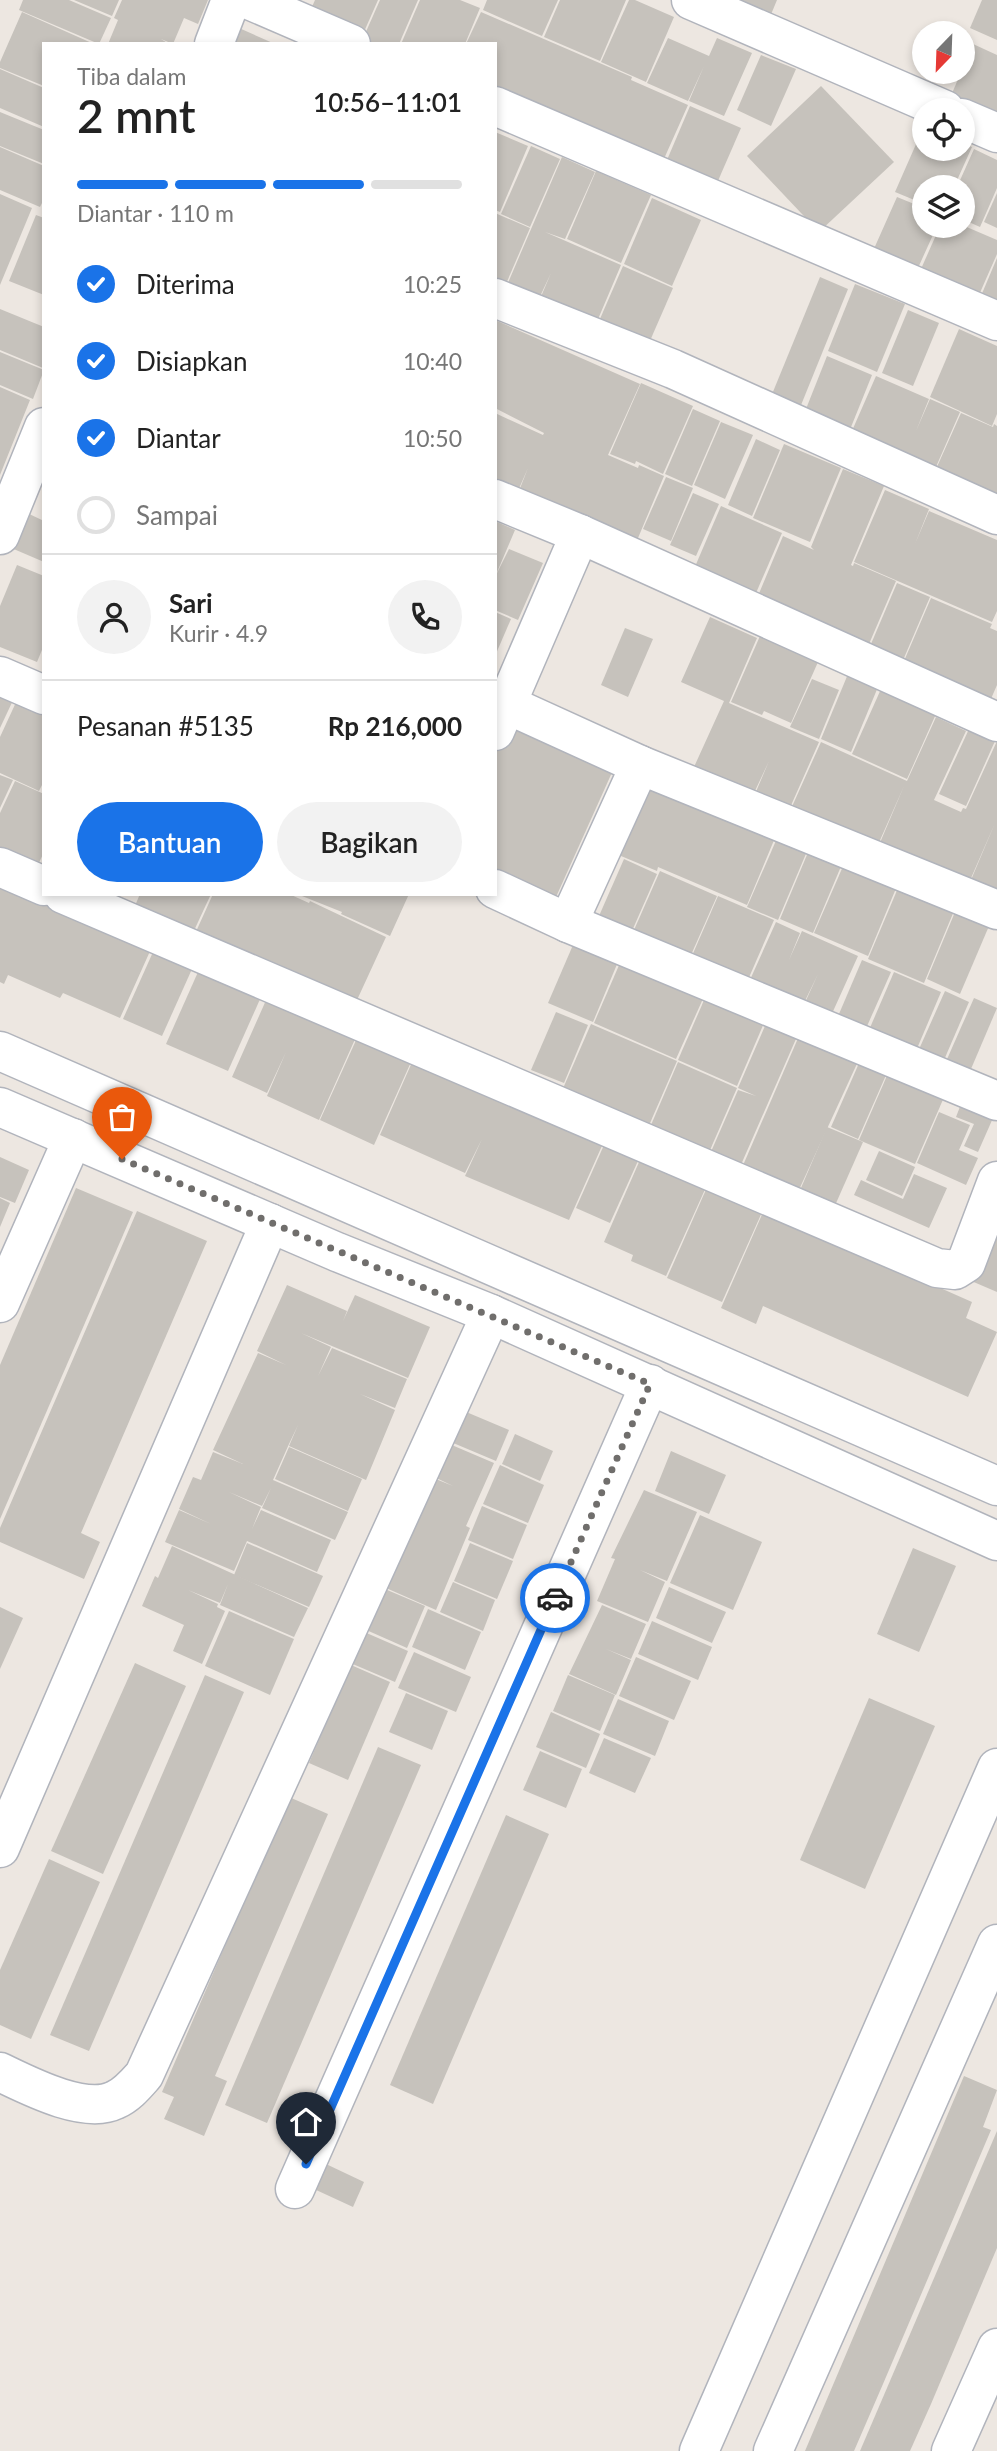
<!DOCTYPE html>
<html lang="id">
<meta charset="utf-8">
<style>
:root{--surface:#fff;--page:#f2f2f2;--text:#222;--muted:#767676;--line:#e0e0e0;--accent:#1a73e8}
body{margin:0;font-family:Lato,sans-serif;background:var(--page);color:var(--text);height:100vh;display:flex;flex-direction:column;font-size:26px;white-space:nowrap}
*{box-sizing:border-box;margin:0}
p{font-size:23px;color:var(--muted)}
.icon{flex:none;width:38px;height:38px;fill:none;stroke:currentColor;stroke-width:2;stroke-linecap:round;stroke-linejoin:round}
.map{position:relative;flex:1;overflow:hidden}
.side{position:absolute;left:42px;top:42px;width:455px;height:854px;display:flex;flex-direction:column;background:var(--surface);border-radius:0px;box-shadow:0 4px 10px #0003}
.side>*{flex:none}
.needle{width:46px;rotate:203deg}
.controls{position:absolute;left:912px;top:21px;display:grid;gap:14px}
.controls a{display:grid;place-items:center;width:63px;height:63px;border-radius:50%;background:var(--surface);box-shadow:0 4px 10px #0003;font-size:35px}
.pin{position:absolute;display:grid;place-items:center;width:60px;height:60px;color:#fff;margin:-72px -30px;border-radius:50% 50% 50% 0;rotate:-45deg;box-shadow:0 0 7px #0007}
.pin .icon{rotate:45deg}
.courier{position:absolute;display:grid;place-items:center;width:70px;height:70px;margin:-35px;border:5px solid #1a73e8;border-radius:50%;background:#fff;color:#222;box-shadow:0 2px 9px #0007}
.overview em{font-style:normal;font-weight:600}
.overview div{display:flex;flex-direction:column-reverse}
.overview{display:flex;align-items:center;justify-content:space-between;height:119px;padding:0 35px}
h1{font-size:46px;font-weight:600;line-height:52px}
.bar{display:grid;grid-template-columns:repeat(4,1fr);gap:10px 7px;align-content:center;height:84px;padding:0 35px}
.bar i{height:9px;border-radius:5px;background:var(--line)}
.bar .current{background:var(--accent)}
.bar p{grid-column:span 4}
.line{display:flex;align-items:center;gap:18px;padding:0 35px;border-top:2px solid var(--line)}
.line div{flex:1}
.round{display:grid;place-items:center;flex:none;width:74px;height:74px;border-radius:37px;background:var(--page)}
ol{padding:0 35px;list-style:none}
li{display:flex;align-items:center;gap:21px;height:77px}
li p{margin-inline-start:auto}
li .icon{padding:7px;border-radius:50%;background:var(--accent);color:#fff;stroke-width:4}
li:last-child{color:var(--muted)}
li i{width:38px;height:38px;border:4px solid var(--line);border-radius:50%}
.primary-button{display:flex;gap:14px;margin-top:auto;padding:14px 35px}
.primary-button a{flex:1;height:80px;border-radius:42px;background:var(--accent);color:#fff;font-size:28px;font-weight:600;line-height:80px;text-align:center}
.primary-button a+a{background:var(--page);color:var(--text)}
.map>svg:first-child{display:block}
.building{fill:#c6c2bc}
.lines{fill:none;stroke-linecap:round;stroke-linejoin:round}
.street-casing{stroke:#b1b4bc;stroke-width:41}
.street{stroke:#fff;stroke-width:38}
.done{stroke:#706e6c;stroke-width:7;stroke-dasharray:0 12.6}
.route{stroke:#1a73e8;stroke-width:9}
</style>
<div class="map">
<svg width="997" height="2451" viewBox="0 0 997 2451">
<rect width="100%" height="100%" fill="#ede7e1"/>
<g class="building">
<polygon points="23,0 69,0 111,18 99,44 19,10"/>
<polygon points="74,0 119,0 112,16"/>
<polygon points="122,0 208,0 198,24 184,18 173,44 161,39 169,44 108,44 118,20 114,18"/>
<polygon points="315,0 378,0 360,41 307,18"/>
<polygon points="380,0 418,0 399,44 361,43"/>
<polygon points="420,0 460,0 480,8 465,44 401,44"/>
<polygon points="487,0 558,0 542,36 483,10"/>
<polygon points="560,0 626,0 600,61 544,37"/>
<polygon points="629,0 635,0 674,17 646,82 601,62"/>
<polygon points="716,0 777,0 767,24"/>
<polygon points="982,0 997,0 997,40 970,28"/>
<polygon points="22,12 94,44 44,44 44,86 0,68 0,62"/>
<polygon points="481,12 632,77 631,80 688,105 659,170 495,101 495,44 466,44"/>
<polygon points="239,28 275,44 232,44"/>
<polygon points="668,38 709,56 717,38 752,53 724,116 689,101 704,66 688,101 647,83"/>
<polygon points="973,44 997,55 997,119 950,98"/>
<polygon points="761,55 796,69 771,126 737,110"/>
<polygon points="0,69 44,88 44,127 0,108"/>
<polygon points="821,86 894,162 819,232 747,156"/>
<polygon points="690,106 741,128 714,190 664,167"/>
<polygon points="0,112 44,130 44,164 0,146"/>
<polygon points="924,126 924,149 962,149 962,143 972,147 954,187 924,187 924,204 895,192"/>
<polygon points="495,132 528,146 500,212 495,210"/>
<polygon points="531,146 560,159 530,227 501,214"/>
<polygon points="0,147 44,166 44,199 40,207 0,190"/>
<polygon points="974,149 997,160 997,188 980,227 962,219 962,187 957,187"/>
<polygon points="562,157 595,172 565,239 545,232 621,265 593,331 537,306 551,273 536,305 504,292"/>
<polygon points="596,171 651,195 621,263 567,239"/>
<polygon points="997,193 997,228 984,222"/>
<polygon points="0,194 32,208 0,285"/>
<polygon points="897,197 924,208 924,226 937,226 913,279 869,260"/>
<polygon points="652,198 701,220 672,286 624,264"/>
<polygon points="495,213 530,228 503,291 495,288"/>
<polygon points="36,215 44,218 44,295 9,281"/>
<polygon points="962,225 997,240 997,254 975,304 917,278 940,226"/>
<polygon points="997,258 997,311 978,303"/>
<polygon points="623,266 673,288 646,350 596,328"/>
<polygon points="820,277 848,289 797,415 768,404"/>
<polygon points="855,284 905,304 877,372 828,351"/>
<polygon points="0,309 44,327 43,368 0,350"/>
<polygon points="908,310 939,323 913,386 882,373"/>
<polygon points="495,320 640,384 608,455 638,468 639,465 664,476 633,550 515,501 528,468 514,500 495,492 495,413 543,435 544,433 495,408"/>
<polygon points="959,329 997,346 997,414 992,426 930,397"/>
<polygon points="0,352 44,370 33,399 0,385"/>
<polygon points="827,356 872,375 847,437 802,419"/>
<polygon points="876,376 929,399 916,431 930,399 960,412 932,476 848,440"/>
<polygon points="641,383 693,406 663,474 636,461 635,464 610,454"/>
<polygon points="0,387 30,400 0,475"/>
<polygon points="693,409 720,421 692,486 665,474"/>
<polygon points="961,413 993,427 994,424 997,426 997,503 932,478"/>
<polygon points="721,422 753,435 725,499 694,485"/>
<polygon points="756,439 780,450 752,516 728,505"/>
<polygon points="784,444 841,468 810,542 753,518"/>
<polygon points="843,469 884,486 851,565 853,566 854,563 896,581 866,651 755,603 783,536 814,550 811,547"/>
<polygon points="666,477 693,488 671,541 643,529"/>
<polygon points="885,490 929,509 915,544 929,511 997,540 997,611 992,622 854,562"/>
<polygon points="693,493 719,504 696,556 670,545"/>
<polygon points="721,506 782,533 756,593 691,576"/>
<polygon points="25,512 44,521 44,562 9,547"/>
<polygon points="495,521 515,530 495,577 509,549 543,563 518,620 495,610"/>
<polygon points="17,565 44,576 44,645 37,662 0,647 0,606"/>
<polygon points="897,583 930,597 901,665 868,651"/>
<polygon points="931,598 992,624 990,628 997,631 997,685 987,708 901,668"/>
<polygon points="495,612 511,619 495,656"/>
<polygon points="710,617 757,638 729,703 819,742 789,810 755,794 769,761 754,793 694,767 724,701 681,682"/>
<polygon points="625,628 653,639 628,697 601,685"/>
<polygon points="760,636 818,662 791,723 764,711 762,715 731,702"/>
<polygon points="848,674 878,687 851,752 821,739"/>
<polygon points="812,679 839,690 819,739 790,727"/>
<polygon points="0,689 15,696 0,728"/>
<polygon points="881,689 936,714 907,779 852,754"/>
<polygon points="18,698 44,710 44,781 39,791 0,773 0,737"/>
<polygon points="936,717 966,731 934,800 961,812 963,808 966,809 997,741 997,889 968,887 995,823 968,885 879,845 904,786 877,847 790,811 821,742 907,781"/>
<polygon points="507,720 614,768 556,897 495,869 495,745"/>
<polygon points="969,729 995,741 966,806 939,794"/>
<polygon points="0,775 13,780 0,808"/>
<polygon points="640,777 777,833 747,905 658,867 657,871 609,851"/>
<polygon points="15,781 44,794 44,852 38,865 0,848 0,813"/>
<polygon points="778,836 808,849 778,920 747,907"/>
<polygon points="809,850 842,864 813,933 780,919"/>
<polygon points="624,859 657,874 632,931 599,916"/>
<polygon points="844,864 897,886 868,956 814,933"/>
<polygon points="660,871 717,896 691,955 634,930"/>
<polygon points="0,883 151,949 120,1018 63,993 60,998 8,975 4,984 0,982"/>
<polygon points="898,888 954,911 924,983 868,959"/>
<polygon points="140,894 211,894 192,935 134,908"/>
<polygon points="213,894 289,894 309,903 310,901 386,937 357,1000 194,936"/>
<polygon points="297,894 409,894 390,936 341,914 342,912"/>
<polygon points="718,896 774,920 747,982 691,958"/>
<polygon points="955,912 989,926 960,994 927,979"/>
<polygon points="776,922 800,933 789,960 802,931 858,956 830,1018 803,1007 818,974 803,1005 749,982"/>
<polygon points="576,938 620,957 593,1022 548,1003"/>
<polygon points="153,952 192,969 162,1036 123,1019"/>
<polygon points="623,956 706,992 676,1059 594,1023"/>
<polygon points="862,960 891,972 864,1033 836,1021"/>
<polygon points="198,972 261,997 228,1071 166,1044"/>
<polygon points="894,972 941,992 913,1058 866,1037"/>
<polygon points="708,991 767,1016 737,1086 678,1060"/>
<polygon points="945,991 969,1002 941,1067 916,1056"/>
<polygon points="267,998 356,1037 319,1120 267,1096 286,1052 267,1093 232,1077"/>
<polygon points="974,998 997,1008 968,1076 944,1066"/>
<polygon points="556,1012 588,1025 564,1083 531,1070"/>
<polygon points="768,1019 799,1032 740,1167 710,1154 738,1090 756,1096 738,1088"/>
<polygon points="591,1024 677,1061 647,1130 561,1093"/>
<polygon points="802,1029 861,1055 797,1194 741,1170"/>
<polygon points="357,1038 411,1062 374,1145 320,1120"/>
<polygon points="863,1054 890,1066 858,1139 831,1127"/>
<polygon points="413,1060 605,1139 569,1220 465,1176 482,1139 465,1173 380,1135"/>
<polygon points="678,1062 737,1088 707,1157 648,1132"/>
<polygon points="889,1071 945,1095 915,1164 859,1140"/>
<polygon points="961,1104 993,1118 978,1152 964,1146 974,1124 956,1117"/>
<polygon points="939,1112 970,1125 959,1150 978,1158 966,1185 917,1163"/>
<polygon points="827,1127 863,1142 833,1210 798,1195"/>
<polygon points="608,1136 642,1152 610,1223 576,1208"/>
<polygon points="879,1151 915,1167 902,1196 866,1180"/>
<polygon points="643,1153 707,1185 666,1276 631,1261 633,1255 604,1242"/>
<polygon points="0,1157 29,1170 15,1203 0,1197"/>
<polygon points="914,1174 947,1188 929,1228 854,1195 861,1180 903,1199"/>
<polygon points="708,1185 763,1210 722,1302 667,1278"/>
<polygon points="76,1188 133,1212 0,1519 0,1365"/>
<polygon points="0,1198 10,1203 0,1227"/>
<polygon points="764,1210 972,1302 966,1318 997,1332 968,1397 763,1306 756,1324 721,1308"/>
<polygon points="137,1211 207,1241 81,1533 100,1542 84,1579 0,1542 0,1528"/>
<polygon points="997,1231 997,1292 969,1280"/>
<polygon points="287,1285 347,1311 343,1321 355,1295 430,1327 408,1378 301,1333 331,1347 318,1376 332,1348 407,1379 395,1408 360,1394 395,1410 366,1480 289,1446 298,1425 289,1444 273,1480 348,1512 335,1540 262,1508 271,1488 262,1506 229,1492 261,1507 252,1529 261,1510 331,1540 317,1572 247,1541 234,1571 165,1542 179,1510 211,1524 179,1509 193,1477 201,1480 213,1452 243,1464 213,1450 258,1353 286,1365 257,1351"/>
<polygon points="452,1406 509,1430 496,1461 439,1437"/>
<polygon points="515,1434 553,1451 540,1481 502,1464"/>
<polygon points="440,1440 494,1463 466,1526 470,1528 436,1610 377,1584 426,1475 453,1486 426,1473"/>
<polygon points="289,1447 362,1479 348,1511 275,1479"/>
<polygon points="671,1451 726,1475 709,1514 655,1491"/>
<polygon points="500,1465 544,1485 528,1523 483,1504"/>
<polygon points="644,1490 697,1512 667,1581 640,1570 665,1582 648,1622 597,1601 615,1559 611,1558"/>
<polygon points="482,1506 527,1525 513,1559 468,1540"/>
<polygon points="700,1515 762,1542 733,1610 670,1583"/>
<polygon points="247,1543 323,1576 309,1607 234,1575"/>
<polygon points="470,1543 513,1561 497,1599 454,1581"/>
<polygon points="172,1546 308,1608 294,1637 220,1605 228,1584 220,1603 188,1590 218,1604 217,1607 225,1611 202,1664 173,1651 184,1625 142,1606 155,1576 158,1578"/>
<polygon points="913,1548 956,1566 919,1652 877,1634"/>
<polygon points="453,1582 495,1600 483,1631 440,1612"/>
<polygon points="373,1584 425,1606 407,1648 355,1625"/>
<polygon points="669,1587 726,1612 712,1643 656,1618"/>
<polygon points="602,1605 646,1624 631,1659 606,1649 631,1660 616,1695 569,1674"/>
<polygon points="0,1607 23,1618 0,1669"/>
<polygon points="428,1609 481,1632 465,1670 412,1647"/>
<polygon points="229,1611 294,1639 270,1695 205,1666"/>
<polygon points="652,1621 712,1647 698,1680 638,1654"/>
<polygon points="355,1628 408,1651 395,1682 341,1659"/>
<polygon points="414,1652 471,1677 456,1712 398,1688"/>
<polygon points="636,1657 691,1681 674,1720 619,1696"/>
<polygon points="135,1663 186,1686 103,1874 51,1851"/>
<polygon points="351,1665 390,1682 348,1780 309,1763"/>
<polygon points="205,1675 244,1692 89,2051 50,2035"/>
<polygon points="568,1675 615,1695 600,1731 553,1711"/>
<polygon points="406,1693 448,1711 432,1750 389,1732"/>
<polygon points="869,1698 935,1726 865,1889 800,1860"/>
<polygon points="618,1699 669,1721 655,1756 603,1734"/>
<polygon points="551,1712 600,1734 586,1768 536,1747"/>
<polygon points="604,1738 651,1758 635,1793 589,1773"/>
<polygon points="378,1747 421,1765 267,2123 225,2105"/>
<polygon points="540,1751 582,1769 566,1808 523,1790"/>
<polygon points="289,1797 328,1814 215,2076 227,2081 204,2136 164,2119 174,2097 162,2092"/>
<polygon points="506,1815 549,1834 433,2104 390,2085"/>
<polygon points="49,1859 100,1882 31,2039 0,2025 0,1970"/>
<polygon points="964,2076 997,2090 983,2127 991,2130 883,2384 854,2451 805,2451"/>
<polygon points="997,2131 997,2248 931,2404 910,2451 860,2451"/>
<polygon points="326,2164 364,2182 353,2207 314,2189"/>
</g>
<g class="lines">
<defs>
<g id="street">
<polyline points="249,0 351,44"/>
<polyline points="691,0 945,110"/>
<polyline points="214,44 231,0"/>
<polyline points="495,106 997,321"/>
<polyline points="962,118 997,133"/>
<polyline points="495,298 673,369 997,515"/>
<polyline points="495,499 580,534 997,722"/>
<polyline points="0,535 44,427"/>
<polyline points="0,676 44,695"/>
<polyline points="495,699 640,765 997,910"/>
<polyline points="495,731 580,534"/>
<polyline points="0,867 44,886"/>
<polyline points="495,889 568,923 997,1101"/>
<polyline points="63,894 937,1268 955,1270 966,1263 997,1181"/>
<polyline points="568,923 640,765"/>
<polyline points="0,1051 997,1486"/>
<polyline points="0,1107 337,1252 491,1314 997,1541"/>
<polyline points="0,1303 73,1138"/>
<polyline points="0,1848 270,1223"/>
<path d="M0,2072C29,2086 85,2115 115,2100C127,2095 136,2084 144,2075L491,1314"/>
<polyline points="295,2189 650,1384"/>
<polyline points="699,2451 997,1768"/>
<polyline points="773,2451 997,1944"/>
<polyline points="951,2451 997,2348"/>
</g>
</defs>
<use href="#street" class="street-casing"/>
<use href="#street" class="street"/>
</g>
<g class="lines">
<polyline class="done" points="122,1159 650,1384 555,1598"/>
<polyline class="route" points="306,2164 555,1598"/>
</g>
</svg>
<div class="controls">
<a><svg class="needle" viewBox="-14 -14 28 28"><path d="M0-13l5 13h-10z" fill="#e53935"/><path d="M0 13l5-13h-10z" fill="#767676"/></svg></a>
<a><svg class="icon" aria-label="locate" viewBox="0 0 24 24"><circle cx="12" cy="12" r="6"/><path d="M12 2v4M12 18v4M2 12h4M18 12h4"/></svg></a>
<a><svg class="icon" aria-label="layers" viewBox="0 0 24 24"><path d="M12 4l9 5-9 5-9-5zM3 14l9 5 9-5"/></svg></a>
</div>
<div class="pin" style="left:122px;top:1159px;background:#ea580c"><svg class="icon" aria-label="bag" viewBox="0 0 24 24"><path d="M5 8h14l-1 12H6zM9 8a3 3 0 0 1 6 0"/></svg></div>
<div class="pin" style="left:306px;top:2164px;background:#1f2937"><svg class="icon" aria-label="home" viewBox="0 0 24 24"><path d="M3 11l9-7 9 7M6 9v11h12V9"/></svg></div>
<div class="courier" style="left:555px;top:1598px"><svg class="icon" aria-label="car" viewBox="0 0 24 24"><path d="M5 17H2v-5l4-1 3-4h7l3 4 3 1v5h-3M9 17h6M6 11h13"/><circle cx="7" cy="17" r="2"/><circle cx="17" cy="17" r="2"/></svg></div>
<section class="side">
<div class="overview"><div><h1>2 mnt</h1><p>Tiba dalam</p></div><em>10:56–11:01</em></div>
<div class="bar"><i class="current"></i><i class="current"></i><i class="current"></i><i></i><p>Diantar · 110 m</p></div>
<ol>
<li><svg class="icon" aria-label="check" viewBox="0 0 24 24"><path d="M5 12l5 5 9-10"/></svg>Diterima<p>10:25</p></li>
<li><svg class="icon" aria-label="check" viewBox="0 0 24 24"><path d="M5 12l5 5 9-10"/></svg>Disiapkan<p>10:40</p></li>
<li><svg class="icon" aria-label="check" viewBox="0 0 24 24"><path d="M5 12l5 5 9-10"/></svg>Diantar<p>10:50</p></li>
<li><i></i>Sampai</li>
</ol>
<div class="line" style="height:126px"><a class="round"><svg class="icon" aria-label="person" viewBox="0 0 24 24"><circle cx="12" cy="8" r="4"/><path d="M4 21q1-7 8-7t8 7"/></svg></a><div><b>Sari</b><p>Kurir · 4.9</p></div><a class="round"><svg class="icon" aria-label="phone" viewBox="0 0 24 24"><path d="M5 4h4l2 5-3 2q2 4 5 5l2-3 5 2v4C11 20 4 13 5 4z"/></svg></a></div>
<div class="line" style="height:91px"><div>Pesanan #5135</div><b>Rp 216,000</b></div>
<div class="primary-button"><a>Bantuan</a><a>Bagikan</a></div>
</section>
</div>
